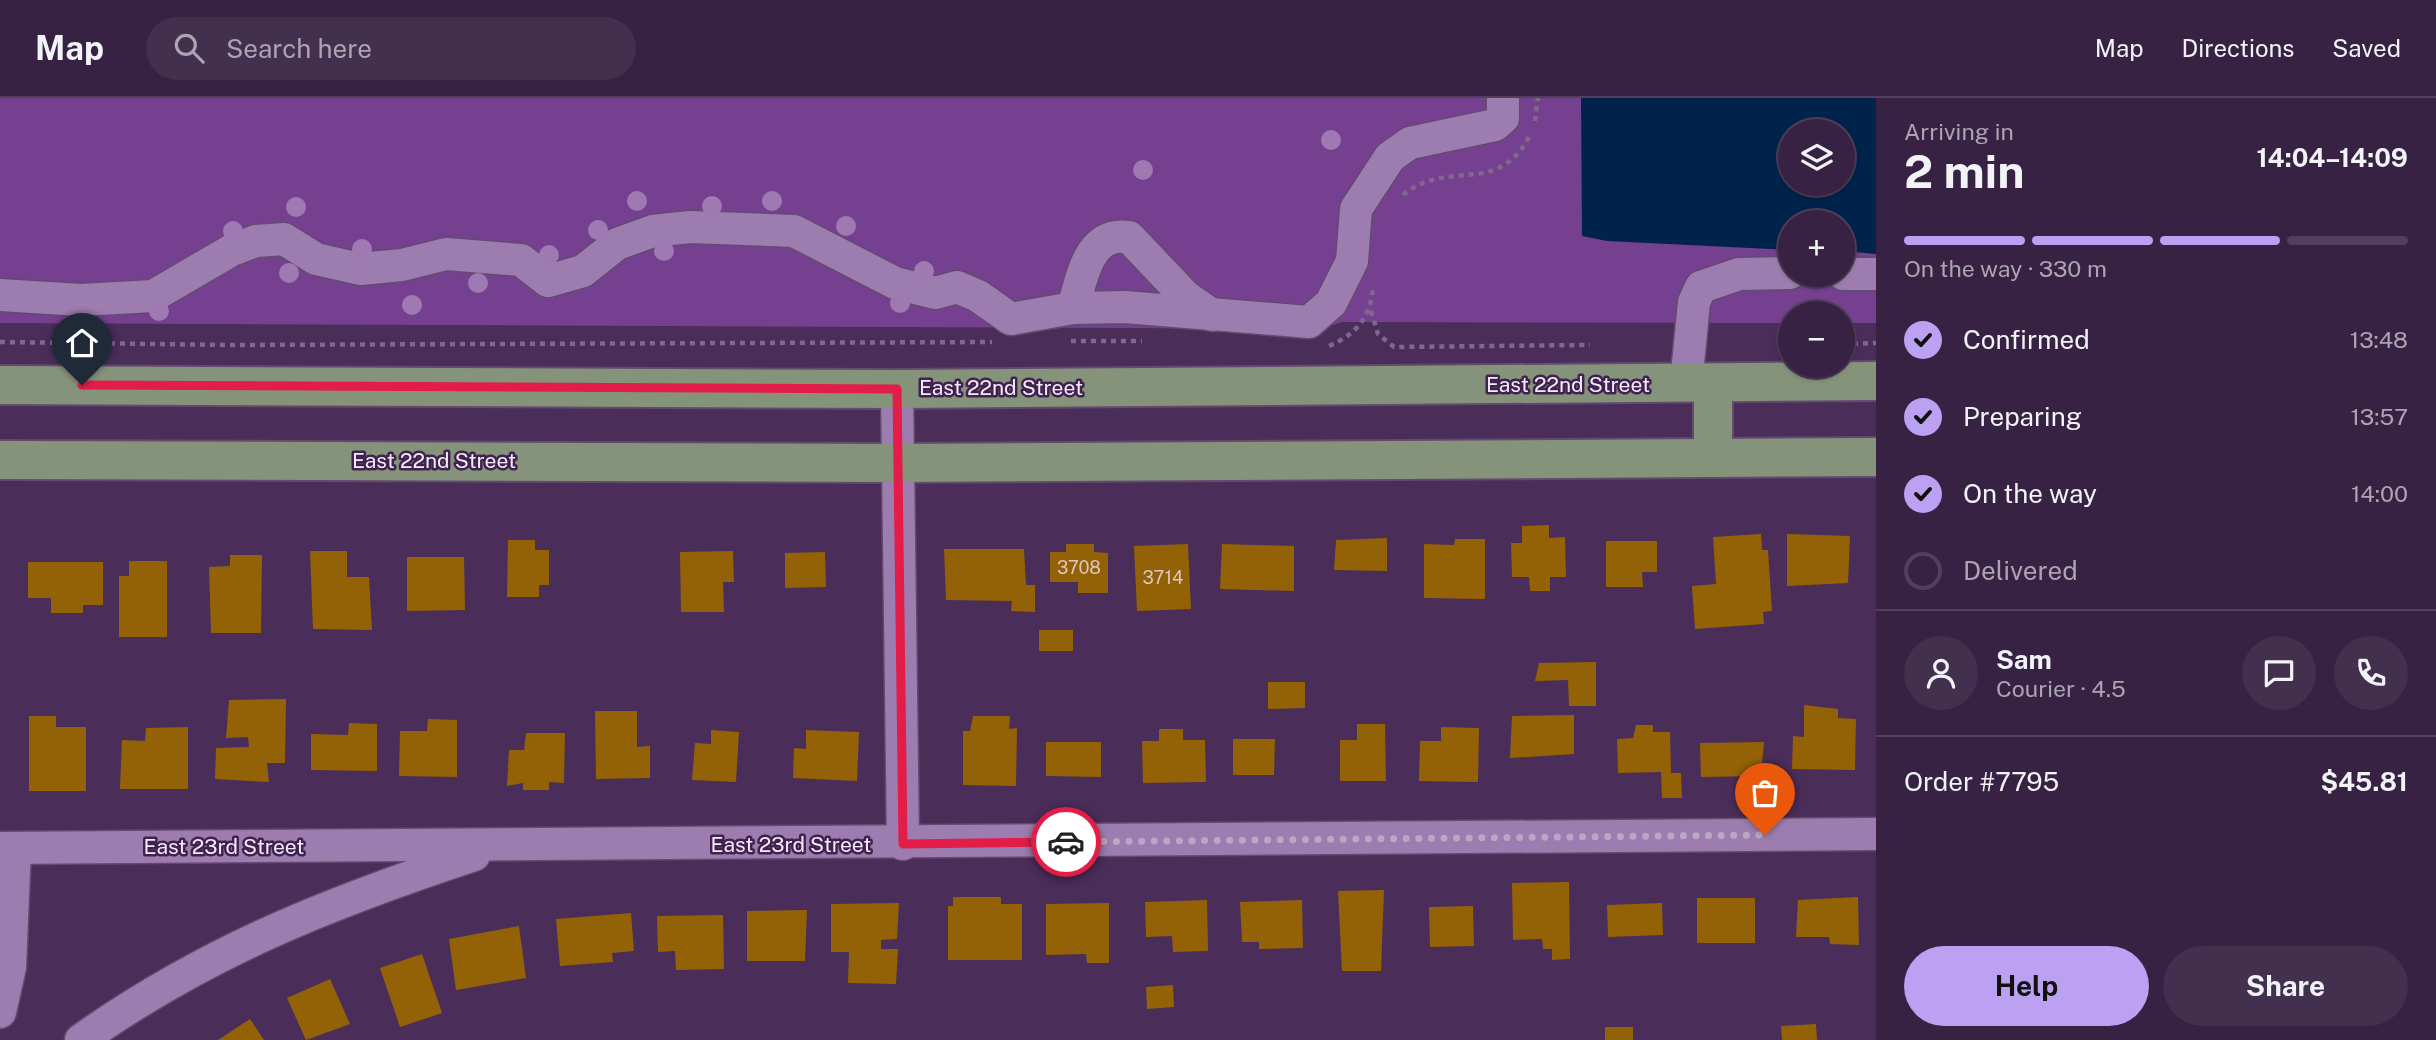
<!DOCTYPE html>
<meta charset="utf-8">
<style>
:root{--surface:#382243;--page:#432f4e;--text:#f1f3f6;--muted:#aba4b2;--line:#523f5c;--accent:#bca0f2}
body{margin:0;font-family:"Public Sans",sans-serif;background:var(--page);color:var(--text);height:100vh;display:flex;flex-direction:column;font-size:26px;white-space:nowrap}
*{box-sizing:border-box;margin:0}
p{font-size:23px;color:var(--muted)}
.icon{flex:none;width:38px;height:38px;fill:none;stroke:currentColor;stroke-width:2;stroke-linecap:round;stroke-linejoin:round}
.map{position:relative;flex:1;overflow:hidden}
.panel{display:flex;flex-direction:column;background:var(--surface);width:560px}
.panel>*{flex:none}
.controls{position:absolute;left:1778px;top:21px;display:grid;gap:14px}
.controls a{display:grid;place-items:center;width:77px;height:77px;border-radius:50%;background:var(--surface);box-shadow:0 2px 5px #0004,0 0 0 2px var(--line);font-size:35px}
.pin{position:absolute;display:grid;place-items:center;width:60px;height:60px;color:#fff;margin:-72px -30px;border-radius:50% 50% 50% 0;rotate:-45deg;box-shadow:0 0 7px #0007}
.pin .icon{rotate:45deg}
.courier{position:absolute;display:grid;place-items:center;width:70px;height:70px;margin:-35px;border:5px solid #e11d48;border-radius:50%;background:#fff;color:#222;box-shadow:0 2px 9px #0007}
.headline em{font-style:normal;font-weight:700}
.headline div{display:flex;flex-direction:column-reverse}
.headline{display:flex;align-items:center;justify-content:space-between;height:119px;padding:0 28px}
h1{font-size:46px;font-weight:700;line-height:52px}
.bar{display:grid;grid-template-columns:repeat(4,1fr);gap:10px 7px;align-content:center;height:84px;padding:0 28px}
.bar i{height:9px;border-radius:5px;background:var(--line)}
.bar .active{background:var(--accent)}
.bar p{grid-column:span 4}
.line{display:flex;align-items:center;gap:18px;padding:0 28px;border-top:2px solid var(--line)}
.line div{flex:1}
.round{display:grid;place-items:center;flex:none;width:74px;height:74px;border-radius:37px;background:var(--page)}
ol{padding:0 28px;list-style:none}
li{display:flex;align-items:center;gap:21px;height:77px}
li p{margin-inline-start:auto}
li .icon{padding:7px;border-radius:50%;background:var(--accent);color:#111;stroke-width:4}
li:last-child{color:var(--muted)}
li i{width:38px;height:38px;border:4px solid var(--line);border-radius:50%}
.action{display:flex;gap:14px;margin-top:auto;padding:14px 28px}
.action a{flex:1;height:80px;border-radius:42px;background:var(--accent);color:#111;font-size:28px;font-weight:700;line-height:80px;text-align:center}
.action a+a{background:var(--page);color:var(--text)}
header{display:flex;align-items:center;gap:42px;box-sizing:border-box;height:98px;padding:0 35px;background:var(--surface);border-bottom:2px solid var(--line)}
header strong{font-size:33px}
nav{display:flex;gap:38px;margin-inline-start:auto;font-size:24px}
.search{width:490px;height:63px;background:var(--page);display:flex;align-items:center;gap:18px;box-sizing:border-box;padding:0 24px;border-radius:38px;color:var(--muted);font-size:26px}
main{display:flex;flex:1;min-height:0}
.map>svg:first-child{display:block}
.green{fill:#764090;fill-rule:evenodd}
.water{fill:#00234b;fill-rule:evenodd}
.building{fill:#946206}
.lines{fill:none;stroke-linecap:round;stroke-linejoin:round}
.minor-casing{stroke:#634a6f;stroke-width:35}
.major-casing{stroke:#634a6f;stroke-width:42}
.path{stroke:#80688d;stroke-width:4.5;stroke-dasharray:5 5;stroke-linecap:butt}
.minor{stroke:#9d7daf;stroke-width:32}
.major{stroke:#86937b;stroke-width:38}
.tree{fill:#9e79b2}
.done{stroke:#baa7c4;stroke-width:7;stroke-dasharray:0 12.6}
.route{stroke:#e11d48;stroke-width:9}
.labels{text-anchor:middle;stroke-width:5;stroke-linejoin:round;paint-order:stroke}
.number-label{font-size:18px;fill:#dec6c0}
.street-label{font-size:21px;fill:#f6e8fe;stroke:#3f234d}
</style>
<header>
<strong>Map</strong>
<div class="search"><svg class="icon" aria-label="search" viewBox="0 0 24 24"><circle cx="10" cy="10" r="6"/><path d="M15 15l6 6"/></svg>Search here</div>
<nav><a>Map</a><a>Directions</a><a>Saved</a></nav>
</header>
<main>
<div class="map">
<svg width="1876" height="942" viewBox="0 0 1876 942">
<rect width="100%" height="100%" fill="#4a2d59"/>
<path class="green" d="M0,0H1876V225H1843V215H1790V225L1342,224L1321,231L0,225ZM1790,33H1843V86H1790ZM1790,124H1843V177H1790Z"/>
<path class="water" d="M1581,0H1876V156L1843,153V124H1790V152L1607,143L1582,138ZM1790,33H1843V86H1790Z"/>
<g class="building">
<polygon points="1549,427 1549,440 1565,439 1566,479 1550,479 1550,493 1530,493 1529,479 1512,479 1511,445 1522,445 1522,428"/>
<polygon points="1761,436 1762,452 1768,452 1772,513 1763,514 1764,526 1695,531 1692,488 1716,486 1713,439"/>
<polygon points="1787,436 1850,438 1848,485 1787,488"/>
<polygon points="1387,440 1387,473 1334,472 1336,442"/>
<polygon points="1455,441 1485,441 1485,501 1424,500 1424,446 1454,447"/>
<polygon points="508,442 535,442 535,452 549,452 549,487 539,487 539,499 507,499"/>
<polygon points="1606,443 1657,443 1657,474 1642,474 1643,489 1606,489"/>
<polygon points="1066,446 1094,446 1094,454 1108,455 1108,495 1078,495 1078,484 1050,484 1050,454 1066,454"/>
<polygon points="1188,446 1191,511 1137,513 1134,448"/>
<polygon points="1222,446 1294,448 1294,493 1220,491"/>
<polygon points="944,451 1024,451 1026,487 1035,487 1035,514 1011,513 1012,503 946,502"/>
<polygon points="310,453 347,453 347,479 369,479 372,532 313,531"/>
<polygon points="733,453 734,484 723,484 724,514 681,514 680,454"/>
<polygon points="825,454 826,489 785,490 785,455"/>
<polygon points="230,457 262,457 261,535 211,535 209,469 230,468"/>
<polygon points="407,459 464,459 465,512 407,513"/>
<polygon points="129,463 167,463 167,539 119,539 119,478 129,478"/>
<polygon points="28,464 103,464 103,507 83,507 83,515 51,515 51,500 28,500"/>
<rect x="1039" y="532" width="34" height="21"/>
<polygon points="1596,564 1596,608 1569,608 1568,582 1535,583 1539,565"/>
<polygon points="1268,584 1305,584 1305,610 1268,611"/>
<polygon points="286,601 285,665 267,665 269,684 215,681 216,650 249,649 248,639 226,640 229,602"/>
<polygon points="1804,607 1838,611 1838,620 1856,621 1855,672 1792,671 1793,638 1804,639"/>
<polygon points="595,613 637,613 637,649 650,648 650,680 596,681"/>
<polygon points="1574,617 1574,656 1510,660 1512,618"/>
<polygon points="29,618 56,618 56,629 86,629 86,693 29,693"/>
<polygon points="973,618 1010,618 1009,631 1017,630 1016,688 963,687 963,633 970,633"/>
<polygon points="428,621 457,622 457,679 399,678 400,633 427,633"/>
<polygon points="349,625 377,626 377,673 311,672 311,636 348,637"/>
<polygon points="1357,626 1385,626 1386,683 1340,683 1340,642 1357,642"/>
<polygon points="1636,627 1653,627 1653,634 1670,634 1671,675 1681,675 1682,700 1662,700 1661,674 1618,675 1617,641 1633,640"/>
<polygon points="188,629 188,691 120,691 122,642 145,643 146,630"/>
<polygon points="1441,629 1479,630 1478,684 1419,683 1420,643 1441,643"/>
<polygon points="1159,631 1183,631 1183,642 1205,642 1206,684 1143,685 1142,643 1159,643"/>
<polygon points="711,632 739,634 736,684 692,682 695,645 711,646"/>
<polygon points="806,632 859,634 857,683 793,680 794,650 806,651"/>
<polygon points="526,635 565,635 564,685 549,684 549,692 523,692 523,685 507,688 509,652 524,652"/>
<polygon points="1233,641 1275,641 1274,677 1233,677"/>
<polygon points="1046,644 1101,644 1101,679 1046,678"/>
<polygon points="1764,644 1761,678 1701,679 1700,645"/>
<polygon points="1569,784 1570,861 1552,862 1552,851 1543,851 1542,841 1513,842 1512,785"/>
<polygon points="1384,792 1381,873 1342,873 1338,793"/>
<polygon points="953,799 1001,799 1001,806 1022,806 1022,862 948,862 948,808 953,808"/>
<polygon points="1858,799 1859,847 1830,846 1829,839 1796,839 1798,802"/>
<rect x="1697" y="800" width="58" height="45"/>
<polygon points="1207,802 1208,853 1173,854 1172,838 1146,839 1145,804"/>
<polygon points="1302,802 1303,850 1259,851 1259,844 1242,844 1240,804"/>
<polygon points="899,805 897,841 881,842 881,851 898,851 896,886 848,885 849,854 831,854 831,806"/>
<polygon points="1109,805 1109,865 1087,865 1086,856 1046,857 1046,806"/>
<polygon points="1662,805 1663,837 1608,839 1607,807"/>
<polygon points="1473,808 1474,848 1430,849 1429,809"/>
<polygon points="807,812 805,863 747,863 747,813"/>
<polygon points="631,815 634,853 612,855 613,864 560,868 556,821"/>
<polygon points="723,817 724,871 676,872 675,853 658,854 657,818"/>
<polygon points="519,828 526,880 456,892 449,841"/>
<polygon points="422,856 442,915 400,929 380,870"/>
<polygon points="330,881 350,926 306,942 287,900"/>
<polygon points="1173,887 1174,909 1147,911 1146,889"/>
<polygon points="250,921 264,942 218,942"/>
<polygon points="1816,926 1817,942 1782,942 1781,928"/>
<rect x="1605" y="929" width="28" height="13"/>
</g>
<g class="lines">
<defs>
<g id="minor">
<polyline points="1843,176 1876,176"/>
<polyline points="0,197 81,202 153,198 232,152 256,143 284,141 316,161 360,171 402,167 446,156 521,162 548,183 583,173 617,146 653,133 690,129 794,133 895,185 935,195 957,189 978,198 1011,221 1073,210 1125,209 1309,224 1331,205 1352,163 1356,111 1390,59 1410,45 1495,27 1503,20 1503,0"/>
<path d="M1073,210C1082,180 1088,133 1129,139L1186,199L1212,217"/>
<polyline points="1686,286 1694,204 1701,189 1739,176 1790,175"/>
<polyline points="897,291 903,746"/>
<polyline points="0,750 1876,736"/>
<polyline points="0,914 10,869 15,750"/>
<path d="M81,942C207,853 329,805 474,757"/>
</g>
<g id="major">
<polyline points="0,287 897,291 1876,283"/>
<polyline points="1713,360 1713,286"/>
<polyline points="0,362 896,365 1876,359"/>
</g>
</defs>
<use href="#minor" class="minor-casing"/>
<use href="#major" class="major-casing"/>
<g class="path">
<polyline points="1535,23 1538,0"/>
<path d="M1403,97C1448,59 1499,101 1531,35"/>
<polyline points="1371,213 1378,236 1394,249 1590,247"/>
<polyline points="1071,243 1142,243"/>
<polyline points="0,244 231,247 992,244"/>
<polyline points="1780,246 1790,246"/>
<polyline points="1843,246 1876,245"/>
<path d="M1329,248C1357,236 1370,219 1373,190"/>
</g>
<use href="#minor" class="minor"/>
<use href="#major" class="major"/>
</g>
<g class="tree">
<circle cx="1331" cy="42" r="10"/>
<circle cx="1143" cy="72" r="10"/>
<circle cx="637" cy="103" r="10"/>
<circle cx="772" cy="103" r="10"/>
<circle cx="712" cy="108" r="10"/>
<circle cx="296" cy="109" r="10"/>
<circle cx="846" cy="128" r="10"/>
<circle cx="598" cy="132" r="10"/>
<circle cx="233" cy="133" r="10"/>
<circle cx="362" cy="151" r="10"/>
<circle cx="664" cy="153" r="10"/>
<circle cx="549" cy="157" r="10"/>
<circle cx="924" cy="173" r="10"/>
<circle cx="289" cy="175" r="10"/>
<circle cx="478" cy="185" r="10"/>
<circle cx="900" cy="205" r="10"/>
<circle cx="412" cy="207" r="10"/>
<circle cx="159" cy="213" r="10"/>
</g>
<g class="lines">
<polyline class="done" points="1066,744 1765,737"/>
<polyline class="route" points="82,287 897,291 903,746 1066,744"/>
</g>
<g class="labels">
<g class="number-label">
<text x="1079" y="476">3708</text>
<text x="1163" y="486">3714</text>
</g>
<g class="street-label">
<text x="1568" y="294">East 22nd Street</text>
<text x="1001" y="297">East 22nd Street</text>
<text x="434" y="370">East 22nd Street</text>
<text x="791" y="754">East 23rd Street</text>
<text x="224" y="756">East 23rd Street</text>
</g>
</g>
</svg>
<div class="controls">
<a><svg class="icon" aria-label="layers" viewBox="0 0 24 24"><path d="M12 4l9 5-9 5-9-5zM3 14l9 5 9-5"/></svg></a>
<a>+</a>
<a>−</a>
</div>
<div class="pin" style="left:1765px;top:737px;background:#ea580c"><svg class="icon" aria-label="bag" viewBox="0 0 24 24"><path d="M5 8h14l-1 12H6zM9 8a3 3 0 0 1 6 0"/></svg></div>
<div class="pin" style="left:82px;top:287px;background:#1f2937"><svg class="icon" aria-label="home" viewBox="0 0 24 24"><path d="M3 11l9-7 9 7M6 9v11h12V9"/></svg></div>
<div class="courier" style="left:1066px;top:744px"><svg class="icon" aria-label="car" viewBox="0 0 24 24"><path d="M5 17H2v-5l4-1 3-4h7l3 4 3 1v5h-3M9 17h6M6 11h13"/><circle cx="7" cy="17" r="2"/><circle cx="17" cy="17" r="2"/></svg></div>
</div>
<section class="panel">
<div class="headline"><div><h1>2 min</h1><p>Arriving in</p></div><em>14:04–14:09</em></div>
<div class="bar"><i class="active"></i><i class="active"></i><i class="active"></i><i></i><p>On the way · 330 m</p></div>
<ol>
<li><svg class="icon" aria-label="check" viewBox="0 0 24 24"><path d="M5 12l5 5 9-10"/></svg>Confirmed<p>13:48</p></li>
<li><svg class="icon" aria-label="check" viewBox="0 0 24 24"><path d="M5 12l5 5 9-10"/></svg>Preparing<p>13:57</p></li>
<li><svg class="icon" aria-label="check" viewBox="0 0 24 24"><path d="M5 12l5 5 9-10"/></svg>On the way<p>14:00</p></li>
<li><i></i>Delivered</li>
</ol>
<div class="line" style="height:126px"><a class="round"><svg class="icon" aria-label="person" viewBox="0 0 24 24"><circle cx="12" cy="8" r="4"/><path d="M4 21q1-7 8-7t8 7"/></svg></a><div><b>Sam</b><p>Courier · 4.5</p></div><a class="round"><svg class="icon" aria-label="chat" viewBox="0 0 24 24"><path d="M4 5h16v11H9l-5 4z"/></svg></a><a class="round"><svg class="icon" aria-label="phone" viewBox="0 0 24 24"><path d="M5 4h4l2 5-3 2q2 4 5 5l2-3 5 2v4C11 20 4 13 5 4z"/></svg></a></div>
<div class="line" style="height:91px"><div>Order #7795</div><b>$45.81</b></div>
<div class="action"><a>Help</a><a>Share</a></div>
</section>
</main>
